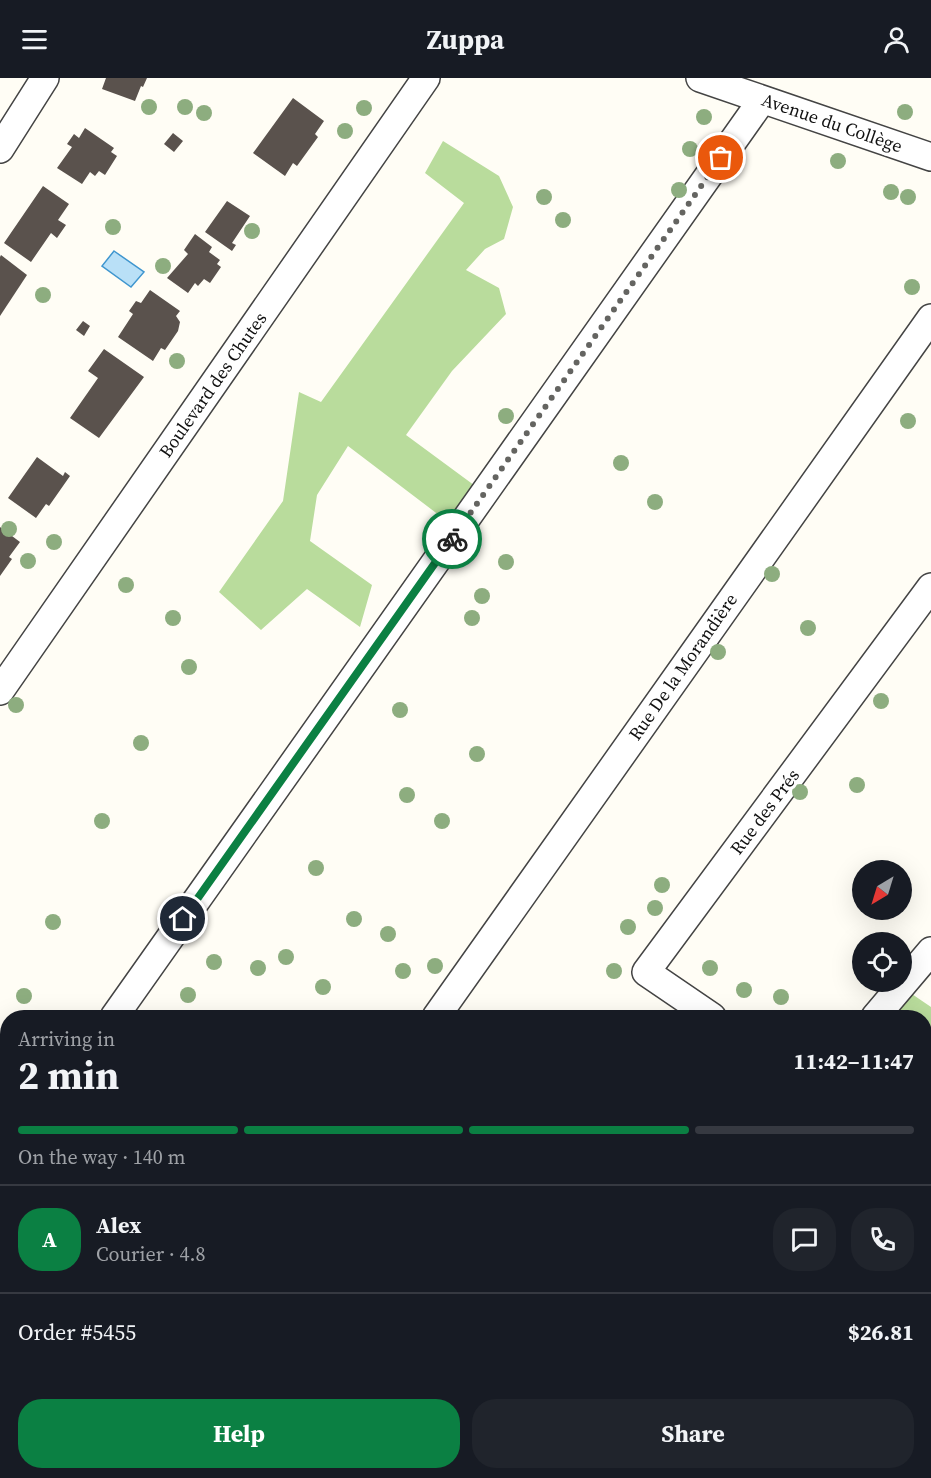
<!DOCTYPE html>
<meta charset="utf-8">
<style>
:root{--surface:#171b24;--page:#20242c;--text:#f1f3f6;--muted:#9ea1a6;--line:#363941;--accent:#0b8043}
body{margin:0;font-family:"Source Serif 4",serif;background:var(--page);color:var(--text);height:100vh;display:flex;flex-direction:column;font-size:22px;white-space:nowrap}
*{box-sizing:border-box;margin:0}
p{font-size:20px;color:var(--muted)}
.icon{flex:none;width:33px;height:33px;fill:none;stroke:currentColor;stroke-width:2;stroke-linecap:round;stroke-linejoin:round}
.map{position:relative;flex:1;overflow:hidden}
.side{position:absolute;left:0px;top:932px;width:932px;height:470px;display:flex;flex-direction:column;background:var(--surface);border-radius:24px 24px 0 0;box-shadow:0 6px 24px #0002}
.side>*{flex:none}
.needle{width:39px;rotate:218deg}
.tools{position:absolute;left:852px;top:782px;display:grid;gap:12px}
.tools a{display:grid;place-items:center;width:60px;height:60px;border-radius:50%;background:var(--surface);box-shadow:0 6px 24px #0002;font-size:30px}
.pin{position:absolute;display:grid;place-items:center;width:51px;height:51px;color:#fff;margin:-26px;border:3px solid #fff;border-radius:50%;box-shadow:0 2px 6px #0007}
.courier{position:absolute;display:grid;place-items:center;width:60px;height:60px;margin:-30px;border:4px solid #0b8043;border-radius:50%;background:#fff;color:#222;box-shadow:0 2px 8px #0007}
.head em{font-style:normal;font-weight:700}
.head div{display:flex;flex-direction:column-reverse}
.head{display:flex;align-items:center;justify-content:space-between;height:102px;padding:0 18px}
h1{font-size:39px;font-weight:700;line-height:45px}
.bar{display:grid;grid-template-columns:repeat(4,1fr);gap:9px 6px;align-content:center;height:72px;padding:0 18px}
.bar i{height:8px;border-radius:4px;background:var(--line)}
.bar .selected{background:var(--accent)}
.bar p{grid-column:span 4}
.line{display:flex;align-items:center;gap:15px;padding:0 18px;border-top:2px solid var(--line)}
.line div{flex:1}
.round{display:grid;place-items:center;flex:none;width:63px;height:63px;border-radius:24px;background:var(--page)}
.button{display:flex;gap:12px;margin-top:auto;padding:12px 18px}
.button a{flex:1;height:69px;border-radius:24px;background:var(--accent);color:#fff;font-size:24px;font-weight:700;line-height:69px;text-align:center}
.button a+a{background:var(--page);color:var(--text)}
header{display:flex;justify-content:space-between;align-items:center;height:78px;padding:0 18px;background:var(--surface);font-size:27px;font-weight:700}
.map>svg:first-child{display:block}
.forest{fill:#b9dc9c}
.water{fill:#b9e0f7;stroke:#3f96cf;stroke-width:1.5}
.building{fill:#5a524d}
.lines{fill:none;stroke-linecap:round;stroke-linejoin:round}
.minor-casing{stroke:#444;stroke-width:30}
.major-casing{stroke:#222;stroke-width:36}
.minor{stroke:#fff;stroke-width:27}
.major{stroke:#f9d66b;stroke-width:33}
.tree{fill:#8dad7f}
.done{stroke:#646461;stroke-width:6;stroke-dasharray:0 10.8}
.route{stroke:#0b8043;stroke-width:8}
.labels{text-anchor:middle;stroke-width:6;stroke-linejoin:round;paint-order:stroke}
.street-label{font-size:18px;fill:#111;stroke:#fff}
</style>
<header><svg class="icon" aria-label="menu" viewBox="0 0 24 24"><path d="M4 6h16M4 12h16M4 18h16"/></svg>Zuppa<svg class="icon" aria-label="person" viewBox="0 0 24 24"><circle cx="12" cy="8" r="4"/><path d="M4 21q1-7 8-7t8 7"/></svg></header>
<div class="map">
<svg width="931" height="1400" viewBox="0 0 931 1400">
<rect width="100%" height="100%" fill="#fffdf5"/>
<g class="forest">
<polygon points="443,63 499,98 513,129 504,161 485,171 466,192 499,210 506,236 452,293 406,357 482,413 452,447 348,368 317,417 310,463 372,507 360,549 307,511 261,552 219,514 283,423 299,314 321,324 464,125 425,95"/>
<polygon points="906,912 931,929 931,1048 924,1052 924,939 877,939"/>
</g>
<polygon class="water" points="114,173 144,194 131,209 102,188"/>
<g class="building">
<polygon points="106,0 147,0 143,9 141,8 135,23 102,11"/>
<polygon points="293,20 324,43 315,56 318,59 297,88 293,85 285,98 253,75"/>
<polygon points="85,50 114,70 111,74 117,78 105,97 99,93 95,98 90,94 82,106 57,90 72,69 67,66 74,56 79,60"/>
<polygon points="173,55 183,63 174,74 164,66"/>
<polygon points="43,108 69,126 58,142 66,147 57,160 51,155 31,184 4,165"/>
<polygon points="227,123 250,138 232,165 236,167 232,173 205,154"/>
<polygon points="195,156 212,169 209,174 220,182 217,186 221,189 210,205 204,201 198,208 195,205 188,215 167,200 188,176 184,172"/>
<polygon points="1,177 27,197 0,238 0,179"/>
<polygon points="150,212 180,233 176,238 180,244 178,253 165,272 161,270 153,283 118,259 133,236 129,233 136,223 141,225"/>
<polygon points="83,243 90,248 84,258 76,252"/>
<polygon points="104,271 144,299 99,360 70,340 98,300 88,293"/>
<polygon points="37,379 63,398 65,394 70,398 49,428 46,426 36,440 8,420"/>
<polygon points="0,449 20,464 9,479 12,481 0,498"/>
</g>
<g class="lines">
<defs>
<g id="minor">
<polyline points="700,0 931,79"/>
<polyline points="0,71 45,0"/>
<polyline points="0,613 426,0"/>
<polyline points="114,939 762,22"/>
<polyline points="436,939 931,240"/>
<polyline points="712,939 646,894 931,509"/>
<polyline points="875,939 931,873"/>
<polyline points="0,1101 8,1090"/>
<polyline points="0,1207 8,1214"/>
<polyline points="405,1400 409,1394"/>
<polyline points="696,1400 700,1394"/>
</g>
<g id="major">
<polyline points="924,1185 931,1183"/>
<polyline points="135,1400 159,1394"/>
</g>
</defs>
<use href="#minor" class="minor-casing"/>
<use href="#major" class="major-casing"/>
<use href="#minor" class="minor"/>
<use href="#major" class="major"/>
</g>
<g class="tree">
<circle cx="149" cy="29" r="8"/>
<circle cx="185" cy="29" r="8"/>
<circle cx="364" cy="30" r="8"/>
<circle cx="905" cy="34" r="8"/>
<circle cx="204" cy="35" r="8"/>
<circle cx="704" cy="39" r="8"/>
<circle cx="345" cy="53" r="8"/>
<circle cx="690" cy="71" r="8"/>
<circle cx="838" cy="83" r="8"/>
<circle cx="679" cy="112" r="8"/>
<circle cx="891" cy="114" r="8"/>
<circle cx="544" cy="119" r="8"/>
<circle cx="908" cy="119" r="8"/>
<circle cx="563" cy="142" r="8"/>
<circle cx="113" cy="149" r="8"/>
<circle cx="252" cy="153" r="8"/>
<circle cx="163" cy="188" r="8"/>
<circle cx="912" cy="209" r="8"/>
<circle cx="43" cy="217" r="8"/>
<circle cx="177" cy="283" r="8"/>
<circle cx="506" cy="338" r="8"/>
<circle cx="908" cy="343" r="8"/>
<circle cx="621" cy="385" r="8"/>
<circle cx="655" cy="424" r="8"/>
<circle cx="9" cy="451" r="8"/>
<circle cx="54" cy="464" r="8"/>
<circle cx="28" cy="483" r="8"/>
<circle cx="506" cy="484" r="8"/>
<circle cx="772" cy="496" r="8"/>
<circle cx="126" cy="507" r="8"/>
<circle cx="482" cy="518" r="8"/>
<circle cx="173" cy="540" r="8"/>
<circle cx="472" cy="540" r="8"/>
<circle cx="808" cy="550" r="8"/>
<circle cx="718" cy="574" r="8"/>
<circle cx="189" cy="589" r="8"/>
<circle cx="881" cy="623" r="8"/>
<circle cx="16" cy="627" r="8"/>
<circle cx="400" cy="632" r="8"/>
<circle cx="141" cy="665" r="8"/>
<circle cx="477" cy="676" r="8"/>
<circle cx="857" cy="707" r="8"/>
<circle cx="800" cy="714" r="8"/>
<circle cx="407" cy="717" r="8"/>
<circle cx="102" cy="743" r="8"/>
<circle cx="442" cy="743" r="8"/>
<circle cx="316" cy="790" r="8"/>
<circle cx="662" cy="807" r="8"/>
<circle cx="655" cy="830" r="8"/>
<circle cx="354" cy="841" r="8"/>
<circle cx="53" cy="844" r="8"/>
<circle cx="628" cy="849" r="8"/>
<circle cx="388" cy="856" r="8"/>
<circle cx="286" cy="879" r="8"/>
<circle cx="214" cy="884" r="8"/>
<circle cx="435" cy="888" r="8"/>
<circle cx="258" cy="890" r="8"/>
<circle cx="710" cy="890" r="8"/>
<circle cx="403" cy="893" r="8"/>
<circle cx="614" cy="893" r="8"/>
<circle cx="323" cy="909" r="8"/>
<circle cx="744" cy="912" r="8"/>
<circle cx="188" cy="917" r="8"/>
<circle cx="24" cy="918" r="8"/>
<circle cx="781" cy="919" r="8"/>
</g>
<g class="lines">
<polyline class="done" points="452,461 721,80"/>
<polyline class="route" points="183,841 452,461"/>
</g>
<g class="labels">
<g class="street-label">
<text transform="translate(832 45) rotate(19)" y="6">Avenue du Collège</text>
<text transform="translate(213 307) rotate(-55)" y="6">Boulevard des Chutes</text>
<text transform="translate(683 589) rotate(-55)" y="6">Rue De la Morandière</text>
<text transform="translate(765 734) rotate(-53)" y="6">Rue des Prés</text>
</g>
</g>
</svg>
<div class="tools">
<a><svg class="needle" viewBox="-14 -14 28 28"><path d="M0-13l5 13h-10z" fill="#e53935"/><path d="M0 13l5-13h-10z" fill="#9ea1a6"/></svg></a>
<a><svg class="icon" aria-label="locate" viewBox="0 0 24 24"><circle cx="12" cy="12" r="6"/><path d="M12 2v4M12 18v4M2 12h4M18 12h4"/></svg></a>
</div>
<div class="pin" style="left:721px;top:80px;background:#ea580c"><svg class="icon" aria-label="bag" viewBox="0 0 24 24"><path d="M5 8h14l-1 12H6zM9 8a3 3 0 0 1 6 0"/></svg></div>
<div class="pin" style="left:183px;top:841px;background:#1f2937"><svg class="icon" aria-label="home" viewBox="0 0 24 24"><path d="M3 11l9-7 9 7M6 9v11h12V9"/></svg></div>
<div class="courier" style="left:452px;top:461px"><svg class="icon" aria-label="bike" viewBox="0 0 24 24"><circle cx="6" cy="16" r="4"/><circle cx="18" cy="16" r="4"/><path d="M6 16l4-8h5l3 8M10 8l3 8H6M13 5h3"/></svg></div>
<section class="side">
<div class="head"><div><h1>2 min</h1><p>Arriving in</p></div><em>11:42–11:47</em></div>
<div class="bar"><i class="selected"></i><i class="selected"></i><i class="selected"></i><i></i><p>On the way · 140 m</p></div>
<div class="line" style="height:108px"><b class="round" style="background:var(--accent);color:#fff">A</b><div><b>Alex</b><p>Courier · 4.8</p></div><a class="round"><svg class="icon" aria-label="chat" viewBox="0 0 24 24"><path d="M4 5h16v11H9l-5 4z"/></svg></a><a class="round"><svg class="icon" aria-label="phone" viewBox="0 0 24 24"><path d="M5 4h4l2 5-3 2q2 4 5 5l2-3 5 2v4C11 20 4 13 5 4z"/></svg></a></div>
<div class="line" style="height:78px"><div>Order #5455</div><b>$26.81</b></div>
<div class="button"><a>Help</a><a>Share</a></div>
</section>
</div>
